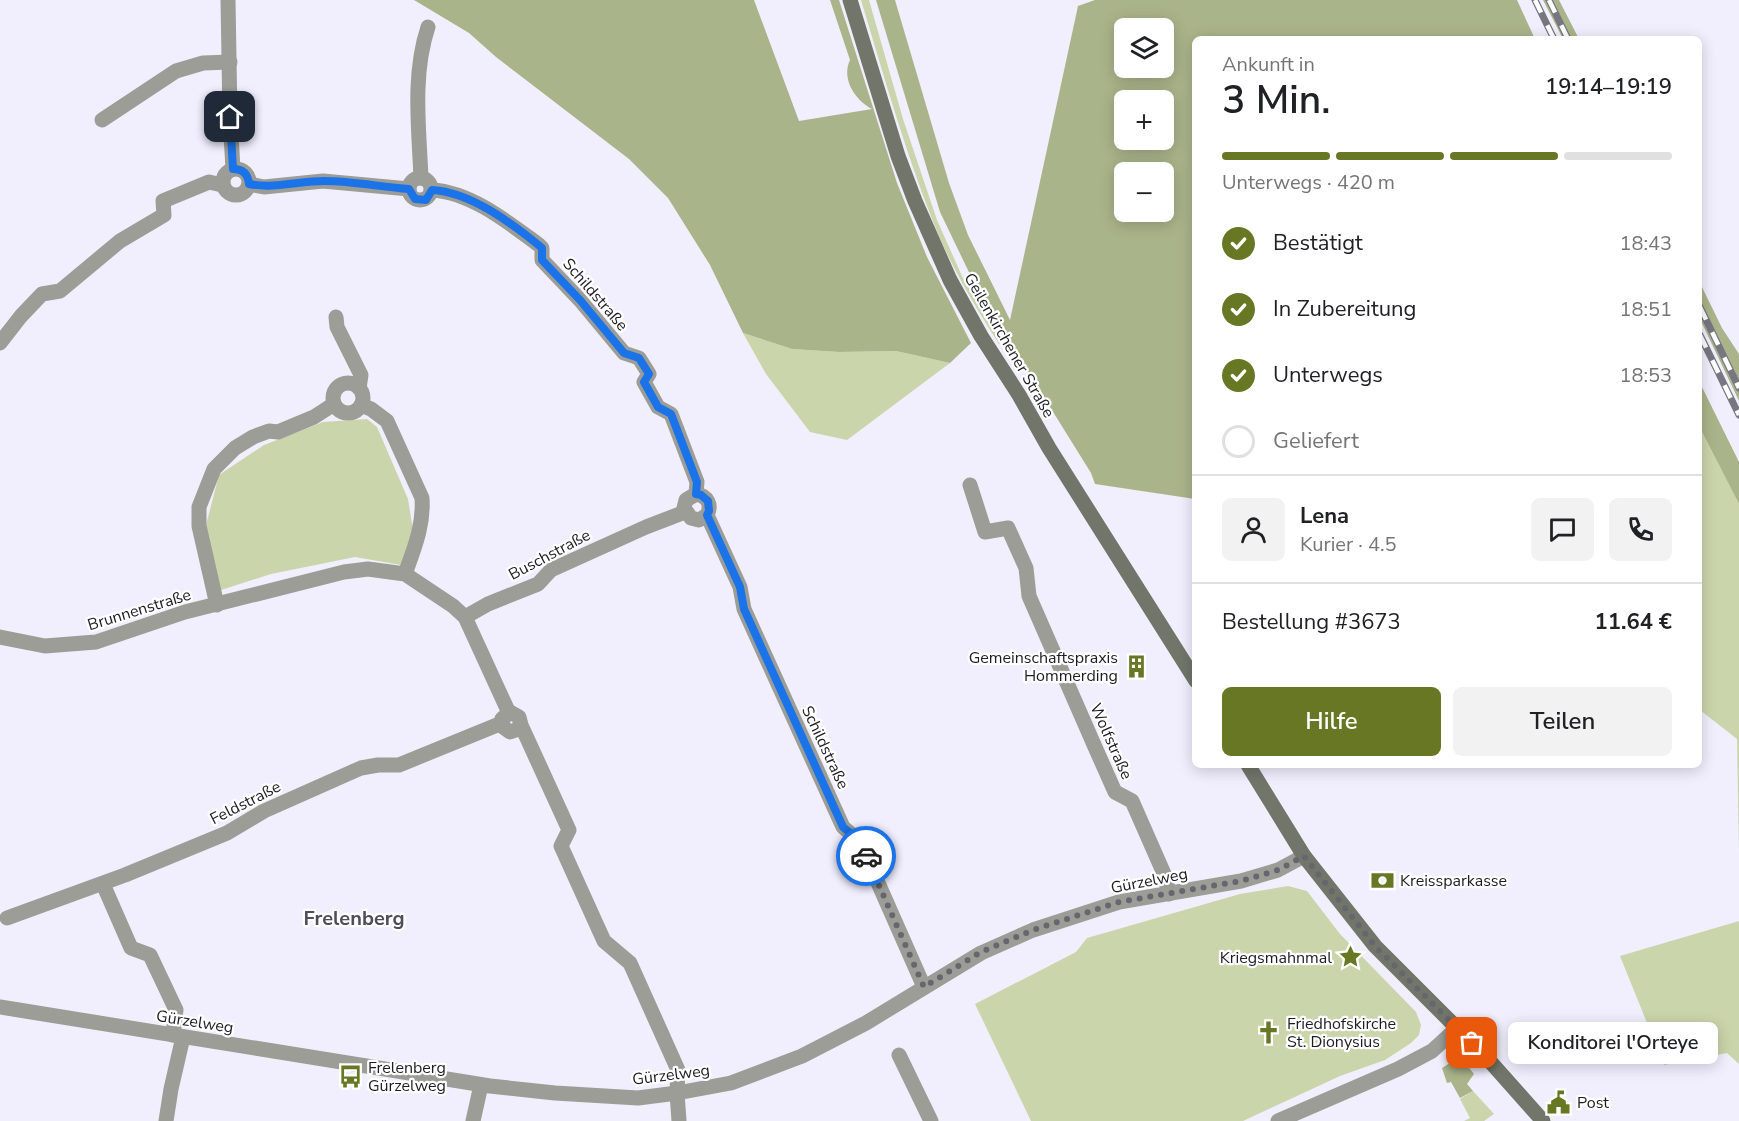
<!DOCTYPE html>
<html lang="de">
<meta charset="utf-8">
<style>
:root{--surface:#fff;--page:#f2f2f2;--text:#202124;--muted:#757577;--line:#e0e0e0;--accent:#687724}
body{margin:0;font-family:"Nunito Sans",sans-serif;background:var(--page);color:var(--text);height:100vh;display:flex;flex-direction:column;font-size:22px;white-space:nowrap}
*{box-sizing:border-box;margin:0}
p{font-size:20px;color:var(--muted)}
.icon{flex:none;width:33px;height:33px;fill:none;stroke:currentColor;stroke-width:2;stroke-linecap:round;stroke-linejoin:round}
.map{position:relative;flex:1;overflow:hidden}
.sheet{position:absolute;left:1192px;top:36px;width:510px;height:732px;display:flex;flex-direction:column;background:var(--surface);border-radius:9px;box-shadow:0 3px 15px #0003}
.sheet>*{flex:none}
.fabs{position:absolute;left:1114px;top:18px;display:grid;gap:12px}
.fabs a{display:grid;place-items:center;width:60px;height:60px;border-radius:9px;background:var(--surface);box-shadow:0 3px 15px #0003;font-size:30px}
.pin{position:absolute;display:grid;place-items:center;width:51px;height:51px;color:#fff;margin:-26px;border-radius:12px;box-shadow:0 3px 9px #0006}
.courier{position:absolute;display:grid;place-items:center;width:60px;height:60px;margin:-30px;border:4px solid #1a73e8;border-radius:50%;background:#fff;color:#222;box-shadow:0 2px 8px #0007}
.bubble{position:absolute;height:42px;border-radius:9px;background:var(--surface);box-shadow:0 3px 15px #0003;font-size:20px;font-weight:600;line-height:42px;text-align:center}
.summary em{font-style:normal;font-weight:600}
.summary div{display:flex;flex-direction:column-reverse}
.summary{display:flex;align-items:center;justify-content:space-between;height:102px;padding:0 30px}
h1{font-size:39px;font-weight:600;line-height:45px}
.bar{display:grid;grid-template-columns:repeat(4,1fr);gap:9px 6px;align-content:center;height:72px;padding:0 30px}
.bar i{height:8px;border-radius:4px;background:var(--line)}
.bar .selected{background:var(--accent)}
.bar p{grid-column:span 4}
.line{display:flex;align-items:center;gap:15px;padding:0 30px;border-top:2px solid var(--line)}
.line div{flex:1}
.round{display:grid;place-items:center;flex:none;width:63px;height:63px;border-radius:9px;background:var(--page)}
ol{padding:0 30px;list-style:none}
li{display:flex;align-items:center;gap:18px;height:66px}
li p{margin-inline-start:auto}
li .icon{padding:6px;border-radius:50%;background:var(--accent);color:#fff;stroke-width:4}
li:last-child{color:var(--muted)}
li i{width:33px;height:33px;border:3px solid var(--line);border-radius:50%}
.button{display:flex;gap:12px;margin-top:auto;padding:12px 30px}
.button a{flex:1;height:69px;border-radius:9px;background:var(--accent);color:#fff;font-size:24px;font-weight:600;line-height:69px;text-align:center}
.button a+a{background:var(--page);color:var(--text)}
.map>svg:first-child{display:block}
.green{fill:#cbd5ab}
.forest{fill:#aab48a;fill-rule:evenodd}
.lines{fill:none;stroke-linecap:round;stroke-linejoin:round}
.street{stroke:#9b9d96;stroke-width:15}
.secondary{stroke:#72756a;stroke-width:15}
.rail-casing{stroke:#787781;stroke-width:7}
.rail{stroke:#fff;stroke-width:4.5;stroke-dasharray:14;stroke-linecap:butt}
.done{stroke:#67666f;stroke-width:6;stroke-dasharray:0 10.8}
.route{stroke:#1a73e8;stroke-width:8}
.labels{text-anchor:middle;stroke-width:4.5;stroke-linejoin:round;paint-order:stroke}
.street-label{font-size:16px;fill:#1c1c22;stroke:#fff}
.poi-label{font-size:16px;fill:#1c1c22;stroke:#fff;text-anchor:start}
.quarter-label{font-size:20px;font-weight:bold;fill:#4e4d5b;stroke:#fff}
</style>
<div class="map">
<svg width="1739" height="1121" viewBox="0 0 1739 1121">
<rect width="100%" height="100%" fill="#f1effe"/>
<g class="green">
<path d="M861,0H869L903,119L937,220L962,276L1004,342L999,344C974,305 949,263 932,219C904,148 883,73 861,0Z"/>
<polygon points="743,333 792,349 839,352 896,351 950,363 847,440 810,432 766,374"/>
<polygon points="367,419 377,427 408,499 413,530 401,565 355,557 271,574 218,591 206,525 219,475 264,445 323,422"/>
<polygon points="1700,428 1739,504 1739,855 1737,739 1700,710"/>
<polygon points="1288,886 1307,891 1340,934 1416,1012 1421,1025 1419,1035 1411,1043 1385,1060 1340,1076 1243,1121 1031,1121 975,1004 1076,952 1087,938 1240,894"/>
<polygon points="1739,921 1739,1064 1727,1053 1664,1065 1620,956"/>
<polygon points="1473,1091 1494,1114 1484,1121 1464,1121 1470,1118 1460,1099"/>
</g>
<g class="forest">
<path d="M414,0H754L799,121L872,109C855,100 841,79 850,60L830,0H839L897,183L927,257L971,343L950,363L896,351L839,352L792,349L743,333L710,265L668,198L629,159L496,57L469,33Z"/>
<path d="M876,0H895L949,183L968,235L1010,320L1078,6L1095,0H1517L1535,39H1196L1195,499L1095,484L1091,473L978,291L940,212ZM1125,28H1164V68H1125ZM1125,100H1164V140H1125ZM1164,172V212H1125V172Z"/>
<polygon points="1543,0 1559,0 1579,39 1563,39"/>
<polygon points="1700,283 1722,328 1739,354 1739,401 1700,319"/>
<polygon points="1700,383 1739,462 1739,504 1700,428"/>
<polygon points="1456,1059 1462,1059 1474,1074 1467,1084 1473,1091 1460,1098 1451,1082 1447,1083 1442,1068"/>
</g>
<g class="lines">
<g class="street">
<polyline points="228,0 230,117 233,169"/>
<polyline points="102,120 176,71 203,63 230,62"/>
<circle cx="236" cy="182" r="13"/>
<circle cx="420" cy="189" r="11"/>
<path d="M421,178C419,128 412,75 428,27"/>
<polyline points="249,184 264,187 323,181 409,189"/>
<path d="M432,190C471,192 509,223 539,245L542,248V260L580,300L624,353L639,358L649,374L644,382L658,407L671,414L697,482L696,494"/>
<polyline points="336,317 337,327 361,375 359,388"/>
<polyline points="0,343 21,316 42,294 60,291 120,241 164,215 163,201 209,182 222,185"/>
<circle cx="348" cy="398" r="15"/>
<path d="M361,405L371,409L387,421L422,498C424,525 414,549 405,574"/>
<polyline points="970,485 985,532 1008,528 1026,568 1029,596 1095,747 1115,792 1132,801 1165,876 1169,894"/>
<path d="M707,515L699,520L691,518L684,508L686,500L696,494C708,496 712,505 707,515L740,587L744,609L843,827L860,842L924,987"/>
<polyline points="217,605 199,526 199,507 214,469 235,448 253,437 269,431 278,432 314,417 334,404"/>
<polyline points="465,617 488,604 538,584 551,570 646,527 685,512"/>
<polyline points="0,637 45,646 96,642 185,612 344,572 368,569 405,574 453,606 465,617 509,713"/>
<polyline points="521,725 516,730 510,732 503,727 502,719 510,712 519,717 521,725 569,830 561,846 604,941 630,963 678,1070 677,1093 679,1121"/>
<polyline points="103,884 131,948 150,955 176,1010 173,1035"/>
<polyline points="7,918 125,875 227,833 264,811 361,768 378,765 399,765 502,723"/>
<polyline points="0,1007 490,1086 555,1093 638,1098 677,1093 731,1083 802,1056 866,1023 981,953 1033,930 1119,902 1241,881 1278,870 1304,856"/>
<polyline points="899,1055 931,1121"/>
<polyline points="166,1121 171,1089 183,1037"/>
<polyline points="473,1121 481,1085"/>
<polyline points="1278,1121 1398,1069 1432,1051 1456,1029"/>
</g>
<g class="secondary">
<polyline points="850,0 898,156 915,201 950,280 981,336 1019,395 1049,448 1196,681"/>
<polyline points="1248,765 1304,856 1375,946 1487,1058 1543,1121"/>
</g>
<defs>
<g id="rail">
<polyline points="1535,0 1554,39"/>
<polyline points="1549,0 1568,39"/>
<polyline points="1700,307 1739,388"/>
<polyline points="1700,335 1739,415"/>
</g>
</defs>
<use href="#rail" class="rail-casing"/>
<use href="#rail" class="rail"/>
</g>
<g class="lines">
<polyline class="done" points="866,856 924,987 981,952 1033,930 1119,902 1241,881 1278,870 1304,856 1375,946 1472,1043"/>
<path class="route" d="M230,117L233,169C243,169 248,174 249,184C275,189 299,181 324,181C352,181 381,187 409,189L415,199L426,200L432,190C471,192 513,224 542,248V260L580,300L624,353L639,358L649,374L644,382L658,407L671,414L697,482L696,494L701,495L708,501L709,511L707,515L740,587L744,609L843,827L861,842L866,856"/>
</g>
<defs>
<symbol id="building-bare" viewBox="-9 -9 18 18"><path d="M-4-6H4V6H1V3H-1V6H-4ZM-2.5-4.3h1.7v1.8h-1.7ZM.8-4.3h1.7v1.8H.8ZM-2.5-1h1.7V.8h-1.7ZM.8-1h1.7V.8H.8Z" fill="#687724" stroke="#fff" stroke-width="2.5" paint-order="stroke"/></symbol>
<symbol id="bank-bare" viewBox="-9 -9 18 18"><path d="M-6-4H6V4H-6ZM0-2.3a2.3 2.3 0 1 0 0 4.6a2.3 2.3 0 1 0 0-4.6Z" fill="#687724" stroke="#fff" stroke-width="2.5" paint-order="stroke"/></symbol>
<symbol id="sight-bare" viewBox="-9 -9 18 18"><path d="M0-6L1.8-2.2L6-1.7L2.9 1.2L3.7 5.4L0 3.3L-3.7 5.4L-2.9 1.2L-6-1.7L-1.8-2.2Z" fill="#687724" stroke="#fff" stroke-width="2.5" paint-order="stroke"/></symbol>
<symbol id="church-bare" viewBox="-9 -9 18 18"><path d="M-1.2-6h2.4v3.5h3.3v2.4h-3.3V6h-2.4V-.1h-3.3v-2.4h3.3Z" fill="#687724" stroke="#fff" stroke-width="2.5" paint-order="stroke"/></symbol>
<symbol id="bus-bare" viewBox="-9 -9 18 18"><path d="M-5-6H5V4H4V6H2V4H-2V6H-4V4H-5ZM-3.5-4V0h7V-4ZM-3.5 1.2v1.5H-2V1.2ZM2 1.2v1.5H3.5V1.2Z" fill="#687724" stroke="#fff" stroke-width="2.5" paint-order="stroke"/></symbol>
<symbol id="civic-bare" viewBox="-9 -9 18 18"><path d="M-.6-6.5H3V-4.5H.6V-3L4-1V1h2V6H-6V1h2V-1L-.6-3ZM-1.2 2.5V6h2.4V2.5Z" fill="#687724" stroke="#fff" stroke-width="2.5" paint-order="stroke"/></symbol>
</defs>
<g fill-rule="evenodd">
<use href="#building-bare" x="1120" y="650" width="33" height="33"/>
<use href="#bank-bare" x="1366" y="864" width="33" height="33"/>
<use href="#sight-bare" x="1334" y="940" width="33" height="33"/>
<use href="#church-bare" x="1252" y="1016" width="33" height="33"/>
<use href="#bus-bare" x="334" y="1060" width="33" height="33"/>
<use href="#civic-bare" x="1542" y="1086" width="33" height="33"/>
</g>
<g class="labels">
<g class="street-label">
<text transform="translate(596 294) rotate(49)" y="6">Schildstraße</text>
<text transform="translate(1010 345) rotate(60)" y="6">Geilenkirchener Straße</text>
<text transform="translate(549 554) rotate(-28)" y="6">Buschstraße</text>
<text transform="translate(139 609) rotate(-17)" y="6">Brunnenstraße</text>
<text transform="translate(1112 741) rotate(66)" y="6">Wolfstraße</text>
<text transform="translate(826 747) rotate(65)" y="6">Schildstraße</text>
<text transform="translate(245 802) rotate(-27)" y="6">Feldstraße</text>
<text transform="translate(1149 880) rotate(-11)" y="6">Gürzelweg</text>
<text transform="translate(195 1021) rotate(9)" y="6">Gürzelweg</text>
<text transform="translate(671 1074) rotate(-7)" y="6">Gürzelweg</text>
</g>
<g class="poi-label">
<text x="1118" y="663" text-anchor="end">Gemeinschaftspraxis<tspan x="1118" dy="18">Hommerding</tspan></text>
<text x="1400" y="886">Kreissparkasse</text>
<text x="1332" y="963" text-anchor="end">Kriegsmahnmal</text>
<text x="1287" y="1029">Friedhofskirche<tspan x="1287" dy="18">St. Dionysius</tspan></text>
<text x="368" y="1073">Frelenberg<tspan x="368" dy="18">Gürzelweg</tspan></text>
<text x="1577" y="1108">Post</text>
</g>
<g class="quarter-label">
<text x="354" y="925">Frelenberg</text>
</g>
</g>
</svg>
<div class="fabs">
<a><svg class="icon" aria-label="layers" viewBox="0 0 24 24"><path d="M12 4l9 5-9 5-9-5zM3 14l9 5 9-5"/></svg></a>
<a>+</a>
<a>−</a>
</div>
<div class="pin" style="left:1472px;top:1043px;background:#ea580c"><svg class="icon" aria-label="bag" viewBox="0 0 24 24"><path d="M5 8h14l-1 12H6zM9 8a3 3 0 0 1 6 0"/></svg></div>
<div class="pin" style="left:230px;top:117px;background:#1f2937"><svg class="icon" aria-label="home" viewBox="0 0 24 24"><path d="M3 11l9-7 9 7M6 9v11h12V9"/></svg></div>
<div class="courier" style="left:866px;top:856px"><svg class="icon" aria-label="car" viewBox="0 0 24 24"><path d="M5 17H2v-5l4-1 3-4h7l3 4 3 1v5h-3M9 17h6M6 11h13"/><circle cx="7" cy="17" r="2"/><circle cx="17" cy="17" r="2"/></svg></div>
<div class="bubble" style="left:1508px;top:1022px;width:210px">Konditorei l'Orteye</div>
<section class="sheet">
<div class="summary"><div><h1>3 Min.</h1><p>Ankunft in</p></div><em>19:14–19:19</em></div>
<div class="bar"><i class="selected"></i><i class="selected"></i><i class="selected"></i><i></i><p>Unterwegs · 420 m</p></div>
<ol>
<li><svg class="icon" aria-label="check" viewBox="0 0 24 24"><path d="M5 12l5 5 9-10"/></svg>Bestätigt<p>18:43</p></li>
<li><svg class="icon" aria-label="check" viewBox="0 0 24 24"><path d="M5 12l5 5 9-10"/></svg>In Zubereitung<p>18:51</p></li>
<li><svg class="icon" aria-label="check" viewBox="0 0 24 24"><path d="M5 12l5 5 9-10"/></svg>Unterwegs<p>18:53</p></li>
<li><i></i>Geliefert</li>
</ol>
<div class="line" style="height:108px"><a class="round"><svg class="icon" aria-label="person" viewBox="0 0 24 24"><circle cx="12" cy="8" r="4"/><path d="M4 21q1-7 8-7t8 7"/></svg></a><div><b>Lena</b><p>Kurier · 4.5</p></div><a class="round"><svg class="icon" aria-label="chat" viewBox="0 0 24 24"><path d="M4 5h16v11H9l-5 4z"/></svg></a><a class="round"><svg class="icon" aria-label="phone" viewBox="0 0 24 24"><path d="M5 4h4l2 5-3 2q2 4 5 5l2-3 5 2v4C11 20 4 13 5 4z"/></svg></a></div>
<div class="line" style="height:78px"><div>Bestellung #3673</div><b>11.64 €</b></div>
<div class="button"><a>Hilfe</a><a>Teilen</a></div>
</section>
</div>
